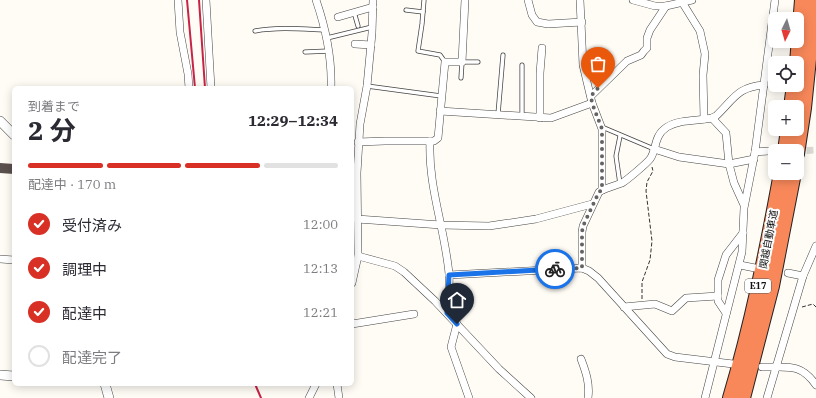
<!DOCTYPE html>
<html lang="ja">
<meta charset="utf-8">
<style>
:root{--surface:#fff;--page:#f2f2f3;--text:#2b2b33;--muted:#7c7c81;--line:#e1e1e2;--accent:#d93025}
body{margin:0;font-family:"IBM Plex Serif","Noto Sans JP",serif;background:var(--page);color:var(--text);height:100vh;display:flex;flex-direction:column;font-size:15px;white-space:nowrap}
*{box-sizing:border-box;margin:0}
p{font-size:13px;color:var(--muted)}
.icon{flex:none;width:22px;height:22px;fill:none;stroke:currentColor;stroke-width:2;stroke-linecap:round;stroke-linejoin:round}
.map{position:relative;flex:1;overflow:hidden}
.sheet{position:absolute;left:12px;top:86px;width:342px;height:300px;display:flex;flex-direction:column;background:var(--surface);border-radius:6px;box-shadow:0 2px 10px #0003}
.sheet>*{flex:none}
.needle{width:26px;rotate:185deg}
.buttons{position:absolute;left:768px;top:12px;display:grid;gap:8px}
.buttons a{display:grid;place-items:center;width:36px;height:36px;border-radius:6px;background:var(--surface);box-shadow:0 2px 10px #0003;font-size:20px}
.pin{position:absolute;display:grid;place-items:center;width:34px;height:34px;color:#fff;margin:-41px -17px;border-radius:50% 50% 50% 0;rotate:-45deg;box-shadow:0 0 4px #0007}
.pin .icon{rotate:45deg}
.courier{position:absolute;display:grid;place-items:center;width:40px;height:40px;margin:-20px;border:3px solid #1a73e8;border-radius:50%;background:#fff;color:#222;box-shadow:0 1px 5px #0007}
.headline em{font-style:normal;font-weight:700}
.headline div{display:flex;flex-direction:column-reverse}
.headline{display:flex;align-items:center;justify-content:space-between;height:68px;padding:0 16px}
h1{font-size:26px;font-weight:700;line-height:30px}
.bar{display:grid;grid-template-columns:repeat(4,1fr);gap:6px 4px;align-content:center;height:48px;padding:0 16px}
.bar i{height:5px;border-radius:3px;background:var(--line)}
.bar .on{background:var(--accent)}
.bar p{grid-column:span 4}
ol{padding:0 16px;list-style:none}
li{display:flex;align-items:center;gap:12px;height:44px}
li p{margin-inline-start:auto}
li .icon{padding:4px;border-radius:50%;background:var(--accent);color:#fff;stroke-width:4}
li:last-child{color:var(--muted)}
li i{width:22px;height:22px;border:2px solid var(--line);border-radius:50%}
.map>svg:first-child{display:block}
.building{fill:#5a504d}
.lines{fill:none;stroke-linecap:round;stroke-linejoin:round}
.minor-tunnel{stroke:#dbd8d3;stroke-width:7;stroke-dasharray:7 3.5;stroke-linecap:butt}
.service-casing{stroke:#444;stroke-width:5}
.minor-casing{stroke:#444;stroke-width:8}
.tertiary-casing{stroke:#444;stroke-width:10}
.motorway-casing{stroke:#222;stroke-width:16}
.path{stroke:#333;stroke-width:1;stroke-dasharray:4 2;stroke-linecap:butt}
.service{stroke:#fff;stroke-width:3.5}
.minor{stroke:#fff;stroke-width:7}
.tertiary{stroke:#fff;stroke-width:9}
.motorway{stroke:#f8885a;stroke-width:14}
.rail{stroke:#c72346;stroke-width:2}
.done{stroke:#646361;stroke-width:4;stroke-dasharray:0 7.2}
.route{stroke:#1a73e8;stroke-width:5}
.labels{text-anchor:middle;stroke-width:4;stroke-linejoin:round;paint-order:stroke}
.shield{fill:#fff;stroke:#585858;stroke-width:1}
.shield-label{font-size:9px;font-weight:bold;fill:#111}
.street-label{font-size:10px;fill:#111;stroke:#fff}
</style>
<div class="map">
<svg width="816" height="398" viewBox="0 0 816 398">
<rect width="100%" height="100%" fill="#fffbf5"/>
<polygon class="building" points="0,163 14,164 14,174 0,173"/>
<g class="lines">
<g class="minor-tunnel">
<polyline points="768,151 775,151"/>
<polyline points="796,151 816,150"/>
</g>
<defs>
<g id="service">
<polyline points="424,0 422,24 418,51 440,55 445,62"/>
<polyline points="406,10 423,12"/>
<polyline points="354,12 358,26"/>
<path d="M255,31C278,27 301,29 324,30"/>
<polyline points="327,38 372,27"/>
<polyline points="305,52 329,51"/>
<polyline points="461,78 462,62 478,62"/>
<polyline points="367,86 441,96"/>
<polyline points="498,114 503,55"/>
<polyline points="522,116 522,65"/>
<polyline points="602,127 654,149"/>
<polyline points="620,136 616,156 620,184"/>
</g>
<g id="minor">
<polyline points="178,0 180,32 188,74 189,88"/>
<polyline points="206,0 211,88"/>
<path d="M316,0C326,29 332,58 331,88"/>
<polyline points="528,0 532,15 537,22 548,24 582,22"/>
<polyline points="633,0 655,6 666,6 692,0"/>
<polyline points="682,2 700,31 705,54 703,75 704,119"/>
<polyline points="338,17 373,7"/>
<polyline points="355,44 371,45"/>
<polyline points="591,96 627,61 641,55 644,51 647,48 647,38 650,30 666,6"/>
<polyline points="592,103 602,129 602,190"/>
<polyline points="440,111 551,118 592,103 583,65 580,0"/>
<polyline points="540,118 540,73 542,48"/>
<polyline points="712,118 726,133 729,164 734,183 744,205"/>
<path d="M430,141C428,187 445,229 449,274C450,287 448,301 447,313"/>
<polyline points="358,142 385,141 434,141 438,138 445,62 462,62 465,0"/>
<polyline points="654,149 679,157 729,164 754,159"/>
<polyline points="755,152 768,151"/>
<polyline points="357,219 441,225 489,226 536,219 592,204"/>
<polyline points="358,256 395,266 404,272 435,301 499,369 531,398"/>
<polyline points="0,259 14,260"/>
<polyline points="740,265 755,268"/>
<path d="M582,268V232L583,226L599,192C606,188 614,186 622,183C627,180 646,164 650,159C657,150 653,136 667,127C680,119 698,121 712,118L716,116C734,99 737,87 764,85"/>
<polyline points="788,273 803,276"/>
<polyline points="449,275 582,268 589,271 598,278 667,354 675,357 733,364"/>
<polyline points="352,283 358,256 357,173 360,124 367,86 372,33 373,0"/>
<polyline points="624,307 655,304 672,311 686,298 718,296"/>
<polyline points="726,313 718,301 718,280 726,255 743,233"/>
<polyline points="352,324 414,314"/>
<polyline points="457,324 451,347 469,398"/>
<path d="M581,359C586,372 590,384 588,398"/>
<path d="M762,367C787,368 800,362 816,385"/>
<polyline points="337,384 339,398"/>
<polyline points="309,398 316,384"/>
<polyline points="705,398 742,252 744,208 755,152 775,0"/>
<polyline points="767,398 803,276 816,246"/>
</g>
<g id="tertiary">
<polyline points="0,121 14,135"/>
<polyline points="0,375 14,376"/>
<polyline points="105,384 109,398"/>
</g>
<g id="motorway">
<polyline points="797,63 802,0"/>
<polyline points="791,107 794,85"/>
<polyline points="785,151 788,129"/>
<polyline points="797,154 804,108 815,0"/>
<path d="M730,398C752,324 767,249 781,173"/>
<polyline points="743,398 772,286 794,173"/>
</g>
</defs>
<use href="#service" class="service-casing"/>
<use href="#minor" class="minor-casing"/>
<use href="#tertiary" class="tertiary-casing"/>
<use href="#motorway" class="motorway-casing"/>
<g class="path">
<polyline points="642,299 642,282 650,260 652,241 646,191 647,182 653,171 652,167"/>
<polyline points="802,307 813,304 816,307"/>
</g>
<use href="#service" class="service"/>
<use href="#minor" class="minor"/>
<use href="#tertiary" class="tertiary"/>
<use href="#motorway" class="motorway"/>
<g class="rail">
<polyline points="187,0 195,88"/>
<polyline points="199,0 205,88"/>
<polyline points="255,384 261,398"/>
</g>
</g>
<g class="lines">
<polyline class="done" points="555,269 582,268 582,232 583,226 599,192 602,190 602,129 592,103 591,96 598,88"/>
<polyline class="route" points="457,324 447,313 449,275 555,269"/>
</g>
<g class="labels">
<rect class="shield" x="745" y="279" width="26" height="14" rx="3"/>
<g class="shield-label">
<text x="758" y="289">E17</text>
</g>
<g class="street-label">
<text transform="translate(768 239) rotate(-79)" y="4">関越自動車道</text>
</g>
</g>
</svg>
<div class="buttons">
<a><svg class="needle" viewBox="-14 -14 28 28"><path d="M0-13l5 13h-10z" fill="#e53935"/><path d="M0 13l5-13h-10z" fill="#7c7c81"/></svg></a>
<a><svg class="icon" aria-label="locate" viewBox="0 0 24 24"><circle cx="12" cy="12" r="6"/><path d="M12 2v4M12 18v4M2 12h4M18 12h4"/></svg></a>
<a>+</a>
<a>−</a>
</div>
<div class="pin" style="left:598px;top:88px;background:#ea580c"><svg class="icon" aria-label="bag" viewBox="0 0 24 24"><path d="M5 8h14l-1 12H6zM9 8a3 3 0 0 1 6 0"/></svg></div>
<div class="pin" style="left:457px;top:324px;background:#1f2937"><svg class="icon" aria-label="home" viewBox="0 0 24 24"><path d="M3 11l9-7 9 7M6 9v11h12V9"/></svg></div>
<div class="courier" style="left:555px;top:269px"><svg class="icon" aria-label="bike" viewBox="0 0 24 24"><circle cx="6" cy="16" r="4"/><circle cx="18" cy="16" r="4"/><path d="M6 16l4-8h5l3 8M10 8l3 8H6M13 5h3"/></svg></div>
<section class="sheet">
<div class="headline"><div><h1>2 分</h1><p>到着まで</p></div><em>12:29–12:34</em></div>
<div class="bar"><i class="on"></i><i class="on"></i><i class="on"></i><i></i><p>配達中 · 170 m</p></div>
<ol>
<li><svg class="icon" aria-label="check" viewBox="0 0 24 24"><path d="M5 12l5 5 9-10"/></svg>受付済み<p>12:00</p></li>
<li><svg class="icon" aria-label="check" viewBox="0 0 24 24"><path d="M5 12l5 5 9-10"/></svg>調理中<p>12:13</p></li>
<li><svg class="icon" aria-label="check" viewBox="0 0 24 24"><path d="M5 12l5 5 9-10"/></svg>配達中<p>12:21</p></li>
<li><i></i>配達完了</li>
</ol>
</section>
</div>
